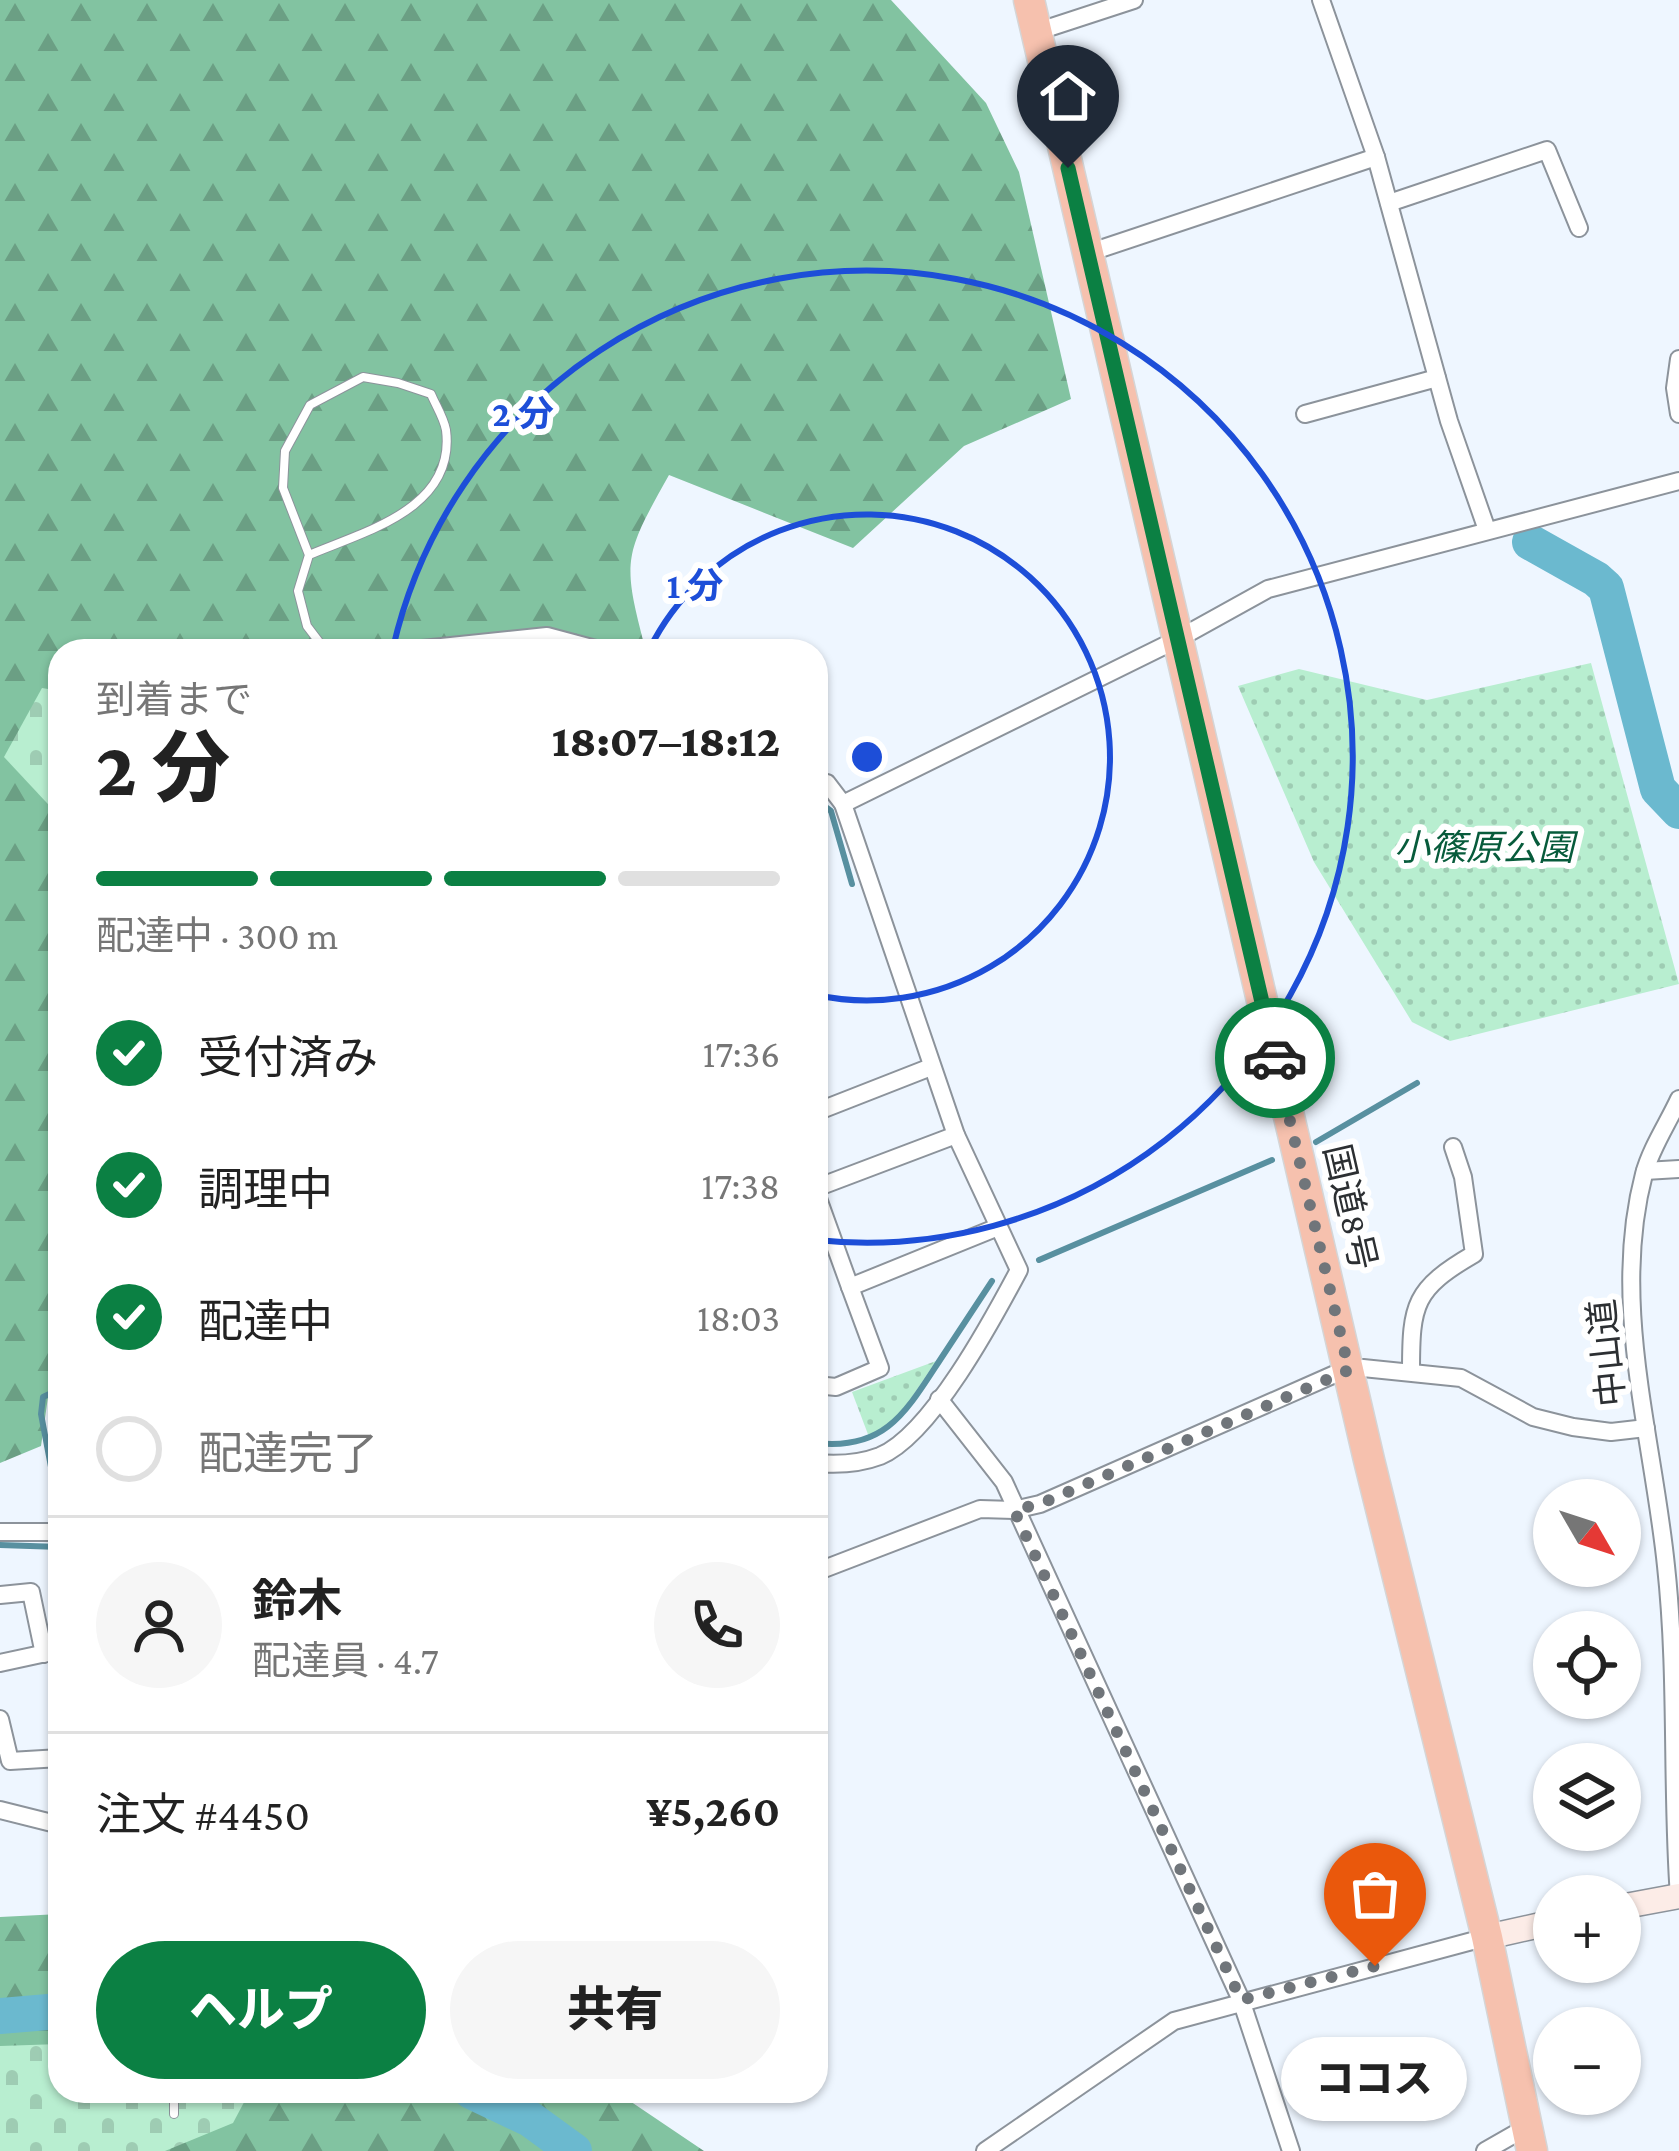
<!DOCTYPE html>
<html lang="ja">
<meta charset="utf-8">
<style>
:root{--surface:#fff;--page:#f6f6f6;--text:#222;--muted:#767676;--line:#e0e0e0;--accent:#0b8043}
body{margin:0;font-family:"Crimson Pro","Noto Sans JP",serif;background:var(--page);color:var(--text);height:100vh;display:flex;flex-direction:column;font-size:45px;white-space:nowrap}
*{box-sizing:border-box;margin:0}
p{font-size:39px;color:var(--muted)}
.icon{flex:none;width:66px;height:66px;fill:none;stroke:currentColor;stroke-width:2;stroke-linecap:round;stroke-linejoin:round}
.map{position:relative;flex:1;overflow:hidden}
.details{position:absolute;left:48px;top:639px;width:780px;height:1464px;display:flex;flex-direction:column;background:var(--surface);border-radius:36px;box-shadow:0 3px 9px #0004}
.details>*{flex:none}
.needle{width:78px;rotate:129deg}
.tools{position:absolute;left:1533px;top:1479px;display:grid;gap:24px}
.tools a{display:grid;place-items:center;width:108px;height:108px;border-radius:50%;background:var(--surface);box-shadow:0 3px 9px #0004;font-size:60px}
.pin{position:absolute;display:grid;place-items:center;width:102px;height:102px;color:#fff;margin:-123px -51px;border-radius:50% 50% 50% 0;rotate:-45deg;box-shadow:0 0 12px #0007}
.pin .icon{rotate:45deg}
.courier{position:absolute;display:grid;place-items:center;width:120px;height:120px;margin:-60px;border:9px solid #0b8043;border-radius:50%;background:#fff;color:#222;box-shadow:0 3px 15px #0007}
.bubble{position:absolute;height:84px;border-radius:42px;background:var(--surface);box-shadow:0 3px 9px #0004;font-size:39px;font-weight:800;line-height:84px;text-align:center}
.head em{font-style:normal;font-weight:800}
.head div{display:flex;flex-direction:column-reverse}
.head{display:flex;align-items:center;justify-content:space-between;height:204px;padding:0 48px}
h1{font-size:78px;font-weight:800;line-height:90px}
.bar{display:grid;grid-template-columns:repeat(4,1fr);gap:18px 12px;align-content:center;height:144px;padding:0 48px}
.bar i{height:15px;border-radius:9px;background:var(--line)}
.bar .current{background:var(--accent)}
.bar p{grid-column:span 4}
.line{display:flex;align-items:center;gap:30px;padding:0 48px;border-top:3px solid var(--line)}
.line div{flex:1}
.round{display:grid;place-items:center;flex:none;width:126px;height:126px;border-radius:63px;background:var(--page)}
ol{padding:0 48px;list-style:none}
li{display:flex;align-items:center;gap:36px;height:132px}
li p{margin-inline-start:auto}
li .icon{padding:12px;border-radius:50%;background:var(--accent);color:#fff;stroke-width:4}
li:last-child{color:var(--muted)}
li i{width:66px;height:66px;border:6px solid var(--line);border-radius:50%}
.action{display:flex;gap:24px;margin-top:auto;padding:24px 48px}
.action a{flex:1;height:138px;border-radius:72px;background:var(--accent);color:#fff;font-size:48px;font-weight:800;line-height:138px;text-align:center}
.action a+a{background:var(--page);color:var(--text)}
.map>svg:first-child{display:block}
.grass{fill:url(#grass-dots)}
.forest{fill:url(#forest-firs)}
.cemetery{fill:url(#cemetery-stones)}
.lines{fill:none;stroke-linecap:round;stroke-linejoin:round}
.stream{stroke:#5890a0;stroke-width:6}
.river{stroke:#6bb9cf;stroke-width:36}
.lane-casing{stroke:#8c939b;stroke-width:10}
.street-casing{stroke:#8c939b;stroke-width:20}
.secondary-casing{stroke:#8c939b;stroke-width:27}
.highway-casing{stroke:#d5d5d6;stroke-width:33}
.lane{stroke:#fff;stroke-width:8}
.street{stroke:#fff;stroke-width:16}
.secondary{stroke:#fcece7;stroke-width:24}
.highway{stroke:#f6c1ae;stroke-width:30}
.done{stroke:#70757a;stroke-width:12;stroke-dasharray:0 21.6}
.route{stroke:#0b8043;stroke-width:15}
.ring{fill:none;stroke:#1d4ed8;stroke-width:6}
.labels{text-anchor:middle;stroke-width:12;stroke-linejoin:round;paint-order:stroke}
.park-label{font-size:36px;font-style:italic;fill:#075b3b;stroke:#fff}
.street-label{font-size:36px;fill:#2c2f32;stroke:#fff}
.centre{fill:#1d4ed8;stroke:#fff;stroke-width:6}
.ring-label{font-size:36px;text-anchor:middle;font-weight:bold;fill:#1d4ed8;stroke:#fff;stroke-width:12;stroke-linejoin:round;paint-order:stroke}
</style>
<div class="map">
<svg width="1679" height="2151" viewBox="0 0 1679 2151">
<defs>
<pattern id="grass-dots" width="8" height="8" patternUnits="userSpaceOnUse" patternTransform="scale(3)"><rect width="8" height="8" fill="#b8eed0"/><path d="M2 2h.1M6 6h.1" fill="none" stroke="#9eccb3" stroke-width="1.8" stroke-linecap="round"/></pattern>
<pattern id="forest-firs" width="22" height="20" patternUnits="userSpaceOnUse" patternTransform="scale(3)"><rect width="22" height="20" fill="#82c3a1"/><path d="M5 1l3.5 6h-7zM16 11l3.5 6h-7z" fill="#6b9f84"/></pattern>
<pattern id="cemetery-stones" width="16" height="16" patternUnits="userSpaceOnUse" patternTransform="scale(3)"><rect width="16" height="16" fill="#b8eed0"/><path d="M2 7V4a2 2 0 0 1 4 0v3zM10 15v-3a2 2 0 0 1 4 0v3z" fill="#9eccb3"/></pattern>
</defs>
<rect width="100%" height="100%" fill="#eef6ff"/>
<g class="grass">
<polygon points="1591,663 1679,984 1450,1041 1412,1022 1314,862 1238,686 1299,669 1427,700"/>
<polygon points="936,1361 900,1415 869,1437 852,1392"/>
</g>
<g class="forest">
<path d="M0,0H891L986,103L1019,172L1071,399L964,446L853,548L669,475C623,557 622,560 646,651H60V1382L48,1397L41,1446L0,1463Z"/>
<polygon points="60,1914 60,2091 615,2091 704,2151 0,2151 0,1917"/>
</g>
<g class="cemetery">
<polygon points="42,688 60,691 60,817 4,757"/>
<polygon points="60,2044 60,2091 250,2091 233,2123 165,2151 0,2151 0,2046"/>
</g>
<g class="lines">
<g class="stream">
<polyline points="816,800 831,811 852,884"/>
<polyline points="1316,1142 1417,1083"/>
<polyline points="1039,1260 1272,1160"/>
<path d="M816,1443C885,1451 906,1412 940,1360C957,1334 975,1307 992,1281"/>
<polyline points="51,1467 41,1414 43,1397 60,1389"/>
<polyline points="0,1545 60,1547"/>
</g>
<g class="river">
<polyline points="1530,542 1596,579 1606,588 1658,789 1679,811"/>
<polyline points="0,2016 60,2011"/>
<polyline points="471,2091 530,2119 574,2151"/>
</g>
<defs>
<g id="lane">
<path d="M309,555C365,531 456,509 446,430C444,418 435,404 431,394L398,383L363,377L310,405L285,451L283,488L309,555L298,591L307,626L326,651"/>
<polyline points="174,2091 174,2114"/>
</g>
<g id="street">
<polyline points="1321,0 1376,157 1449,421 1487,530"/>
<polyline points="1036,32 1134,0"/>
<polyline points="1389,203 1547,150 1579,228"/>
<polyline points="1088,253 1376,157"/>
<polyline points="1679,359 1675,388 1679,414"/>
<polyline points="1305,414 1437,378"/>
<polyline points="403,651 547,636 603,651"/>
<path d="M816,782L827,783L843,804L956,1135L1019,1270C993,1319 931,1435 880,1456C859,1464 838,1465 816,1463"/>
<polyline points="843,804 1176,640 1268,589 1679,481"/>
<path d="M1679,1099C1668,1123 1651,1148 1644,1174C1610,1303 1653,1437 1666,1566C1678,1676 1671,1787 1679,1897"/>
<polyline points="816,1112 931,1067"/>
<polyline points="1645,1171 1679,1169"/>
<polyline points="816,1188 956,1135"/>
<polyline points="816,1193 850,1287"/>
<path d="M1411,1371C1411,1304 1414,1289 1474,1254L1463,1177L1453,1147"/>
<polyline points="816,1385 836,1387 880,1368 850,1287 998,1227"/>
<polyline points="939,1399 1004,1482 1241,2000 1291,2151"/>
<polyline points="0,1532 60,1532"/>
<polyline points="57,1532 60,1503"/>
<polyline points="816,1572 980,1509 1014,1510 1040,1504 1335,1374 1363,1368 1461,1378 1533,1417 1573,1427 1611,1432 1646,1428"/>
<polyline points="0,1595 31,1592 44,1654"/>
<polyline points="0,1663 60,1650"/>
<polyline points="0,1719 10,1761 60,1758"/>
<polyline points="0,1810 60,1825"/>
<polyline points="985,2151 1174,2021 1487,1937"/>
<polyline points="1485,2151 1527,2127"/>
</g>
<g id="secondary">
<polyline points="1620,1907 1679,1896"/>
<polyline points="1487,1937 1554,1922"/>
</g>
<polyline id="highway" points="1029,0 1369,1460 1487,1937 1532,2151"/>
</defs>
<use href="#lane" class="lane-casing"/>
<use href="#street" class="street-casing"/>
<use href="#secondary" class="secondary-casing"/>
<use href="#highway" class="highway-casing"/>
<use href="#lane" class="lane"/>
<use href="#street" class="street"/>
<use href="#secondary" class="secondary"/>
<use href="#highway" class="highway"/>
</g>
<g class="lines">
<polyline class="done" points="1275,1058 1349,1370 1040,1504 1014,1510 1241,2000 1375,1966"/>
<polyline class="route" points="1068,168 1275,1058"/>
</g>
<g class="ring">
<path d="M649 650A243 243 0 1 1 816 995"/>
<path d="M393 648A486 486 0 1 1 816 1240"/>
</g>
<g class="labels">
<g class="park-label">
<text x="1484" y="860">小篠原公園</text>
</g>
<g class="street-label">
<text transform="translate(1351 1207) rotate(77)" y="13">国道8号</text>
<text transform="translate(1606 1353) rotate(-96)" y="13">中山道</text>
</g>
</g>
<circle cx="867" cy="757" r="18" class="centre"/>
<g class="ring-label">
<text x="523" y="426">2 分</text>
<text x="695" y="598">1 分</text>
</g>
</svg>
<div class="tools">
<a><svg class="needle" viewBox="-14 -14 28 28"><path d="M0-13l5 13h-10z" fill="#e53935"/><path d="M0 13l5-13h-10z" fill="#767676"/></svg></a>
<a><svg class="icon" aria-label="locate" viewBox="0 0 24 24"><circle cx="12" cy="12" r="6"/><path d="M12 2v4M12 18v4M2 12h4M18 12h4"/></svg></a>
<a><svg class="icon" aria-label="layers" viewBox="0 0 24 24"><path d="M12 4l9 5-9 5-9-5zM3 14l9 5 9-5"/></svg></a>
<a>+</a>
<a>−</a>
</div>
<div class="pin" style="left:1375px;top:1966px;background:#ea580c"><svg class="icon" aria-label="bag" viewBox="0 0 24 24"><path d="M5 8h14l-1 12H6zM9 8a3 3 0 0 1 6 0"/></svg></div>
<div class="pin" style="left:1068px;top:168px;background:#1f2937"><svg class="icon" aria-label="home" viewBox="0 0 24 24"><path d="M3 11l9-7 9 7M6 9v11h12V9"/></svg></div>
<div class="courier" style="left:1275px;top:1058px"><svg class="icon" aria-label="car" viewBox="0 0 24 24"><path d="M5 17H2v-5l4-1 3-4h7l3 4 3 1v5h-3M9 17h6M6 11h13"/><circle cx="7" cy="17" r="2"/><circle cx="17" cy="17" r="2"/></svg></div>
<div class="bubble" style="left:1281px;top:2037px;width:186px">ココス</div>
<section class="details">
<div class="head"><div><h1>2 分</h1><p>到着まで</p></div><em>18:07–18:12</em></div>
<div class="bar"><i class="current"></i><i class="current"></i><i class="current"></i><i></i><p>配達中 · 300 m</p></div>
<ol>
<li><svg class="icon" aria-label="check" viewBox="0 0 24 24"><path d="M5 12l5 5 9-10"/></svg>受付済み<p>17:36</p></li>
<li><svg class="icon" aria-label="check" viewBox="0 0 24 24"><path d="M5 12l5 5 9-10"/></svg>調理中<p>17:38</p></li>
<li><svg class="icon" aria-label="check" viewBox="0 0 24 24"><path d="M5 12l5 5 9-10"/></svg>配達中<p>18:03</p></li>
<li><i></i>配達完了</li>
</ol>
<div class="line" style="height:216px"><a class="round"><svg class="icon" aria-label="person" viewBox="0 0 24 24"><circle cx="12" cy="8" r="4"/><path d="M4 21q1-7 8-7t8 7"/></svg></a><div><b>鈴木</b><p>配達員 · 4.7</p></div><a class="round"><svg class="icon" aria-label="phone" viewBox="0 0 24 24"><path d="M5 4h4l2 5-3 2q2 4 5 5l2-3 5 2v4C11 20 4 13 5 4z"/></svg></a></div>
<div class="line" style="height:156px"><div>注文 #4450</div><b>¥5,260</b></div>
<div class="action"><a>ヘルプ</a><a>共有</a></div>
</section>
</div>
